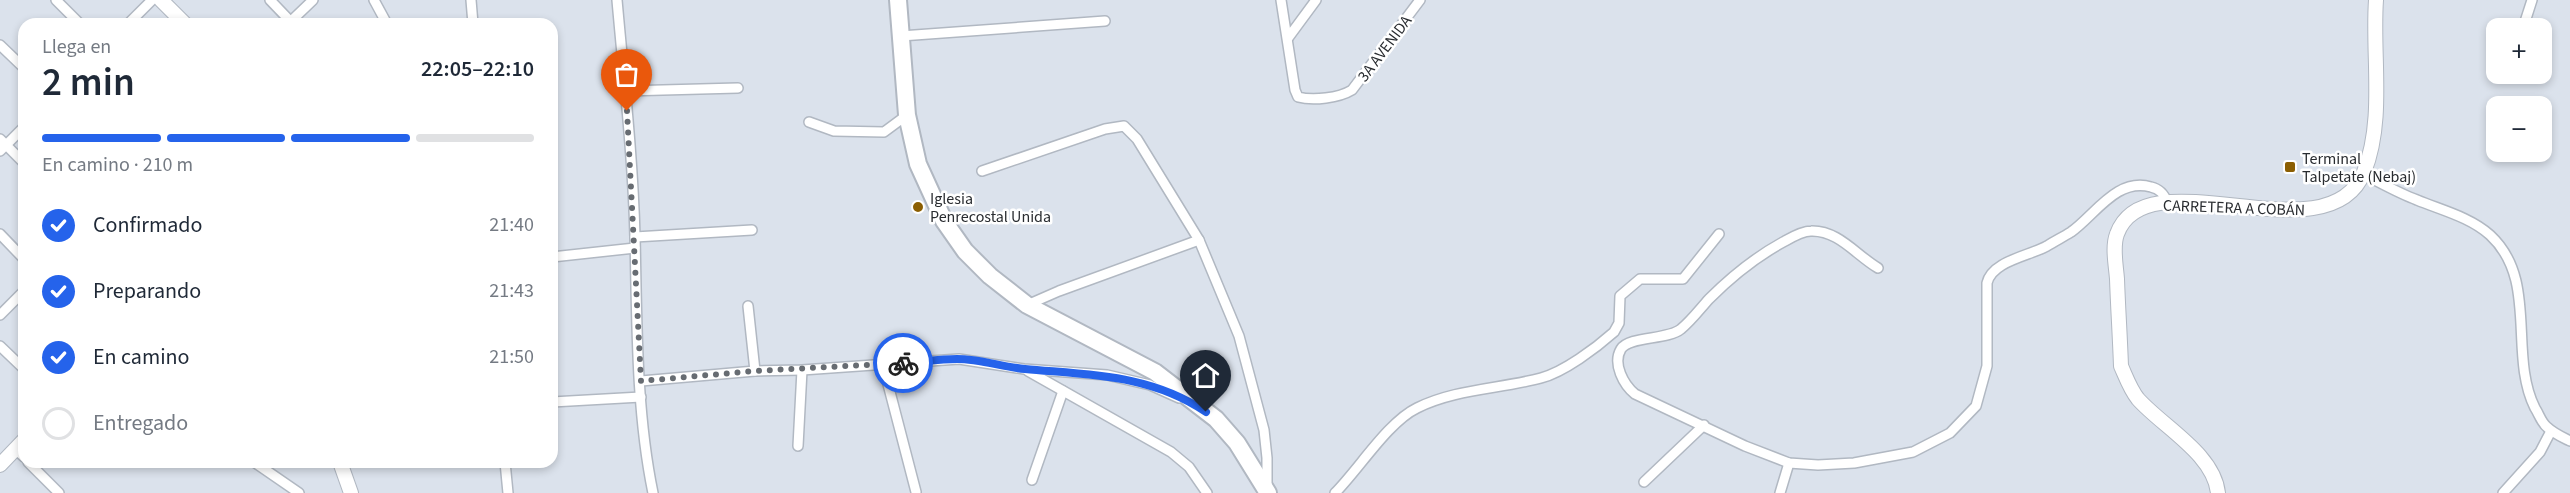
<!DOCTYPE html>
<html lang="es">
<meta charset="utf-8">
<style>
:root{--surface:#fff;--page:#f6f6f7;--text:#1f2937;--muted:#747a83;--line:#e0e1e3;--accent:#2563eb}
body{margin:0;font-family:"Source Sans 3",sans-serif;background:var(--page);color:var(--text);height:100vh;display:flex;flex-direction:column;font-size:22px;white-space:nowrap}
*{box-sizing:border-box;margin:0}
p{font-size:20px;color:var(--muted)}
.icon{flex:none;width:33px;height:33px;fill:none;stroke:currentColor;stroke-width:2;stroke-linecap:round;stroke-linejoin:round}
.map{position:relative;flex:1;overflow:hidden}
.side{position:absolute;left:18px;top:18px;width:540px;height:450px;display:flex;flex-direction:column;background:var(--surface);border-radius:18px;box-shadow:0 3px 9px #0003}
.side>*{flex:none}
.tools{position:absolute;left:2486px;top:18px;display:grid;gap:12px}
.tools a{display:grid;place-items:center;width:66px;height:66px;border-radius:12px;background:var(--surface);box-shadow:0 3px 9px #0003;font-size:30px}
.pin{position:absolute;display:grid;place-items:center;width:51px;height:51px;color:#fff;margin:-62px -26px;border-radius:50% 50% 50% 0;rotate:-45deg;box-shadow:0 0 6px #0007}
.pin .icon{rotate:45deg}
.courier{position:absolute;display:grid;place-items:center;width:60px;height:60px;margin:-30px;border:4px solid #2563eb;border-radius:50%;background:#fff;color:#222;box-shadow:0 2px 8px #0007}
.summary em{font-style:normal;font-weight:600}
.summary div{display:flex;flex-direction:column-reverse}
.summary{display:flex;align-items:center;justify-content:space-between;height:102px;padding:0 24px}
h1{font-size:39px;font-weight:600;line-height:45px}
.bar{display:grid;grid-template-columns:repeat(4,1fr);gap:9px 6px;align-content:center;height:72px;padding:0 24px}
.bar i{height:8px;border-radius:4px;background:var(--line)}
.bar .active{background:var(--accent)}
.bar p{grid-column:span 4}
ol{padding:0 24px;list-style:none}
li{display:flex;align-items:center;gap:18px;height:66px}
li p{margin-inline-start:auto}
li .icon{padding:6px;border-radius:50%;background:var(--accent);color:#fff;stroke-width:4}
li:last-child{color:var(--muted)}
li i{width:33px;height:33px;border:3px solid var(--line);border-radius:50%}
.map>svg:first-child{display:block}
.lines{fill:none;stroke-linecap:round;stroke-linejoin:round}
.street-casing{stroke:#b1b8c2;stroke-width:12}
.secondary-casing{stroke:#b1b8c2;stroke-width:16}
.highway-casing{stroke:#b1b8c2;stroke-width:20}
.street{stroke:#fff;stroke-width:9}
.secondary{stroke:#fff;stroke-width:14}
.highway{stroke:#fff;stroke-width:16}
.done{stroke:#676c72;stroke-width:6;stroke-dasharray:0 10.8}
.route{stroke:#2563eb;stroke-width:8}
.poi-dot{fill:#8b5e02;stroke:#fff;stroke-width:2}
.labels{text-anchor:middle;stroke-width:5;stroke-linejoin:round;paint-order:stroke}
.street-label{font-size:16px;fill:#292c30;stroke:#fff}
.poi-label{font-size:16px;fill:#292c30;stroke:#fff;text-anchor:start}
</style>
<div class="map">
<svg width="2570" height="493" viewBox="0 0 2570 493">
<rect width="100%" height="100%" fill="#dbe2ec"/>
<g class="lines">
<defs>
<g id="street">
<polyline points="56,0 80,24"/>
<polyline points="270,0 293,24"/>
<polyline points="374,0 387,24"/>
<polyline points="471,0 473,24"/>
<path d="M617,0C624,79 633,158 635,237C637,321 636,411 653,493"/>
<path d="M1281,0L1295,90L1298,97C1313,101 1339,98 1352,90L1420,0"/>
<polyline points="128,24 152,0"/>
<polyline points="288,24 313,0"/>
<polyline points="2523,28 2532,0"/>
<polyline points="901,36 1105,21"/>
<polyline points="1288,38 1316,0"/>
<polyline points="0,45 24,68"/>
<polyline points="625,91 738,88"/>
<polyline points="809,122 834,131 884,132 907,115"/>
<polyline points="0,139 24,163"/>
<polyline points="0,151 24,127"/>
<polyline points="982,171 1105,129 1124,126 1137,139 1199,240 1239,336 1264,430 1267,458 1267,486"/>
<path d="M2363,174C2381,183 2398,193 2417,200C2441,210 2470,217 2490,235C2539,280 2508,354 2535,408C2539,414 2541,422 2547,427C2553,433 2562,437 2570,441"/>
<polyline points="0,234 24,259"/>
<polyline points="635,237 752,230"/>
<polyline points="552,257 635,248"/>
<path d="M1878,268C1856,255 1838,230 1811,231C1803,231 1792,237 1785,241C1757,256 1732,276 1709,299C1700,309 1691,321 1681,329C1668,340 1629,336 1621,349C1612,364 1624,385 1635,394L1745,446L1789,463L1818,465L1854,463L1913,452L1950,433L1976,406L1987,366V283C1992,261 2029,256 2047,246C2055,241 2063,237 2071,232C2095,215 2117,177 2151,187C2160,189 2164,194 2167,202"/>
<polyline points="1027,305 1059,291 1199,240"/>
<polyline points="748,306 755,371"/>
<polyline points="0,315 24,291"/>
<polyline points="0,346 24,369"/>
<polyline points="883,365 916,492"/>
<polyline points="1028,371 1171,452 1189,467 1207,493"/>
<polyline points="641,381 755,371 802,370 959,359 1024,369 1107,375 1150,385 1179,398"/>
<polyline points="552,402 641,397"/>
<polyline points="798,446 802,370"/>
<polyline points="15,449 24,457"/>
<polyline points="28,462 59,493"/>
<polyline points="254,462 299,493"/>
<polyline points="505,462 508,493"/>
<polyline points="1032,480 1063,391"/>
<polyline points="1644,482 1704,425"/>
<path d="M1335,493C1359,469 1388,422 1417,408C1455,389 1500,389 1541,378C1564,372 1596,348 1614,332L1619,323L1620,296L1640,279H1683L1719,234"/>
<polyline points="1780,493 1789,463"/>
<polyline points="2503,493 2540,452 2551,431"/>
</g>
<g id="secondary">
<polyline points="161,0 185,24"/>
<polyline points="340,462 351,493"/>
<polyline points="0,465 24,440"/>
<path d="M2218,493C2214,454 2163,427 2138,399C2130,389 2126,377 2121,366C2120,337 2118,308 2117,279C2116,265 2112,247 2117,234C2146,153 2328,261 2364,172C2385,120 2372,55 2376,0"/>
</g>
<polyline id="highway" points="898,0 907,115 918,164 944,221 965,251 990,276 1027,305 1155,372 1216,419 1237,443 1268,493"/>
</defs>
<use href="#street" class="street-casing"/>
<use href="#secondary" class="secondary-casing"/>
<use href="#highway" class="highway-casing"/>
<use href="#street" class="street"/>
<use href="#secondary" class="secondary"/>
<use href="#highway" class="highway"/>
</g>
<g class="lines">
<polyline class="done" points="627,111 641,381 755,371 903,363"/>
<path class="route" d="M903,363C921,362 939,359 957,359C980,359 1003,367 1025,369C1089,375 1150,374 1206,412"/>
</g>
<g class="poi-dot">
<rect x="2284" y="161" width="12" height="12" rx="3"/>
<circle cx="918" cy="207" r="6"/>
</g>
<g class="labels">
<g class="street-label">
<text transform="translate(1384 48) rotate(-53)" y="6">3A AVENIDA</text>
<text transform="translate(2234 207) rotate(2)" y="6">CARRETERA A COBÁN</text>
</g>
<g class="poi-label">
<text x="2302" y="164">Terminal<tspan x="2302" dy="18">Talpetate (Nebaj)</tspan></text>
<text x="930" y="204">Iglesia<tspan x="930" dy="18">Penrecostal Unida</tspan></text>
</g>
</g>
</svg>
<div class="tools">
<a>+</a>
<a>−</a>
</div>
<div class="pin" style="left:627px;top:111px;background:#ea580c"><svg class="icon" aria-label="bag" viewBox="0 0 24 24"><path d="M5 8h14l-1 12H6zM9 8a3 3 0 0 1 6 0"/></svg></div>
<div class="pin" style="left:1206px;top:412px;background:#1f2937"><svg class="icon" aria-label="home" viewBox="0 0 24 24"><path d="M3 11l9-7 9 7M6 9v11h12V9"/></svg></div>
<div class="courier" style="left:903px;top:363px"><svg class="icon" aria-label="bike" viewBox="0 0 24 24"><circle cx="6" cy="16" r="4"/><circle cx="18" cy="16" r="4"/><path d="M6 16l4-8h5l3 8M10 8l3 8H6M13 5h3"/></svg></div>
<section class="side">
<div class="summary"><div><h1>2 min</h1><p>Llega en</p></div><em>22:05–22:10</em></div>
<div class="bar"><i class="active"></i><i class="active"></i><i class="active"></i><i></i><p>En camino · 210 m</p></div>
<ol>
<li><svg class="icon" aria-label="check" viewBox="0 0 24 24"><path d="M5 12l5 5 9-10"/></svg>Confirmado<p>21:40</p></li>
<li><svg class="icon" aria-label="check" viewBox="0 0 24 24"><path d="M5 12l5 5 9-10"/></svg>Preparando<p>21:43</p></li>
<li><svg class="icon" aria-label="check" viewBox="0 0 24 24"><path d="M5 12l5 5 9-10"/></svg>En camino<p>21:50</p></li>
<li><i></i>Entregado</li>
</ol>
</section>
</div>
